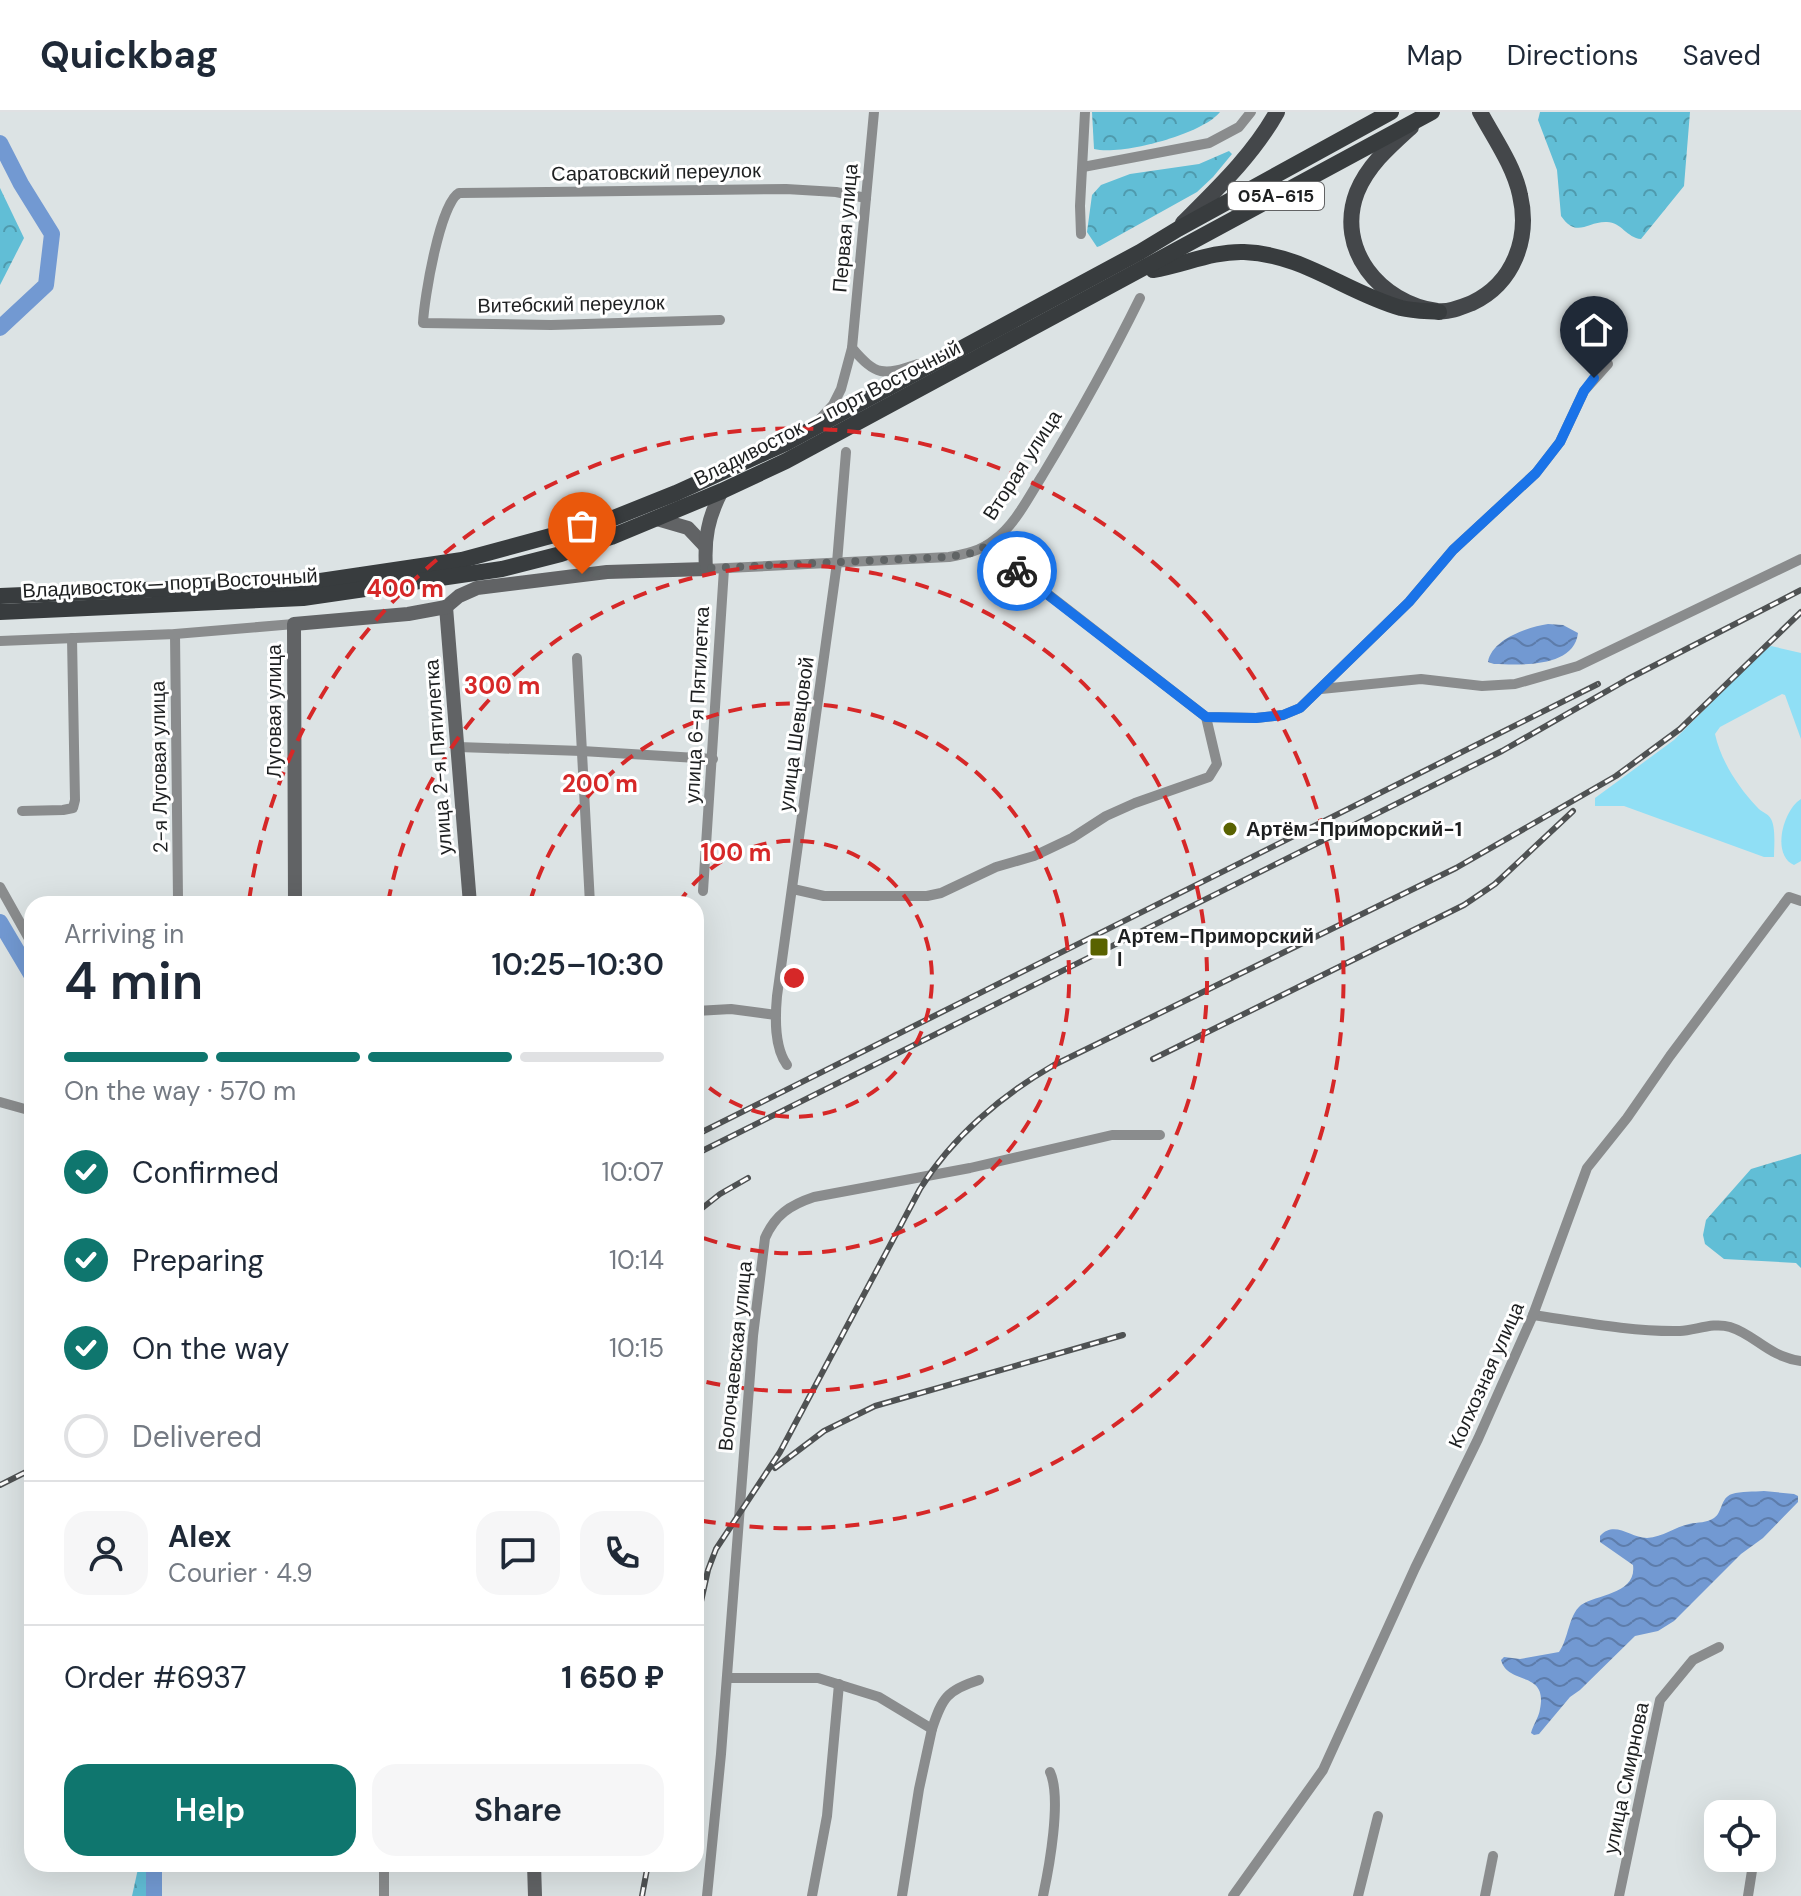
<!DOCTYPE html>
<meta charset="utf-8">
<style>
:root{--surface:#fff;--page:#f6f6f7;--text:#1f2937;--muted:#747a83;--line:#e0e1e3;--accent:#0f766e}
body{margin:0;font-family:"DM Sans",sans-serif;background:var(--page);color:var(--text);height:100vh;display:flex;flex-direction:column;font-size:30px;white-space:nowrap}
*{box-sizing:border-box;margin:0}
p{font-size:26px;color:var(--muted)}
.icon{flex:none;width:44px;height:44px;fill:none;stroke:currentColor;stroke-width:2;stroke-linecap:round;stroke-linejoin:round}
.map{position:relative;flex:1;overflow:hidden}
.sheet{position:absolute;left:24px;top:784px;width:680px;height:976px;display:flex;flex-direction:column;background:var(--surface);border-radius:24px;box-shadow:0 8px 32px #0002}
.sheet>*{flex:none}
.tools{position:absolute;left:1704px;top:1688px;display:grid;gap:16px}
.tools a{display:grid;place-items:center;width:72px;height:72px;border-radius:16px;background:var(--surface);box-shadow:0 8px 32px #0002;font-size:40px}
.pin{position:absolute;display:grid;place-items:center;width:68px;height:68px;color:#fff;margin:-82px -34px;border-radius:50% 50% 50% 0;rotate:-45deg;box-shadow:0 0 8px #0007}
.pin .icon{rotate:45deg}
.courier{position:absolute;display:grid;place-items:center;width:80px;height:80px;margin:-40px;border:6px solid #1a73e8;border-radius:50%;background:#fff;color:#222;box-shadow:0 2px 10px #0007}
.head em{font-style:normal;font-weight:600}
.head div{display:flex;flex-direction:column-reverse}
.head{display:flex;align-items:center;justify-content:space-between;height:136px;padding:0 40px}
h1{font-size:52px;font-weight:600;line-height:60px}
.bar{display:grid;grid-template-columns:repeat(4,1fr);gap:12px 8px;align-content:center;height:96px;padding:0 40px}
.bar i{height:10px;border-radius:6px;background:var(--line)}
.bar .current{background:var(--accent)}
.bar p{grid-column:span 4}
.line{display:flex;align-items:center;gap:20px;padding:0 40px;border-top:2px solid var(--line)}
.line div{flex:1}
.round{display:grid;place-items:center;flex:none;width:84px;height:84px;border-radius:24px;background:var(--page)}
ol{padding:0 40px;list-style:none}
li{display:flex;align-items:center;gap:24px;height:88px}
li p{margin-inline-start:auto}
li .icon{padding:8px;border-radius:50%;background:var(--accent);color:#fff;stroke-width:4}
li:last-child{color:var(--muted)}
li i{width:44px;height:44px;border:4px solid var(--line);border-radius:50%}
.button{display:flex;gap:16px;margin-top:auto;padding:16px 40px}
.button a{flex:1;height:92px;border-radius:24px;background:var(--accent);color:#fff;font-size:32px;font-weight:600;line-height:92px;text-align:center}
.button a+a{background:var(--page);color:var(--text)}
header{display:flex;align-items:center;gap:48px;box-sizing:border-box;height:112px;padding:0 40px;background:var(--surface);border-bottom:2px solid var(--line)}
header strong{font-size:38px}
nav{display:flex;gap:44px;margin-inline-start:auto;font-size:28px}
.map>svg:first-child{display:block}
.grass{fill:#90dff5}
.forest{fill:url(#forest-crowns)}
.water{fill:url(#water-waves)}
.lines{fill:none;stroke-linecap:round;stroke-linejoin:round}
.river{stroke:#7299d2;stroke-width:16}
.minor{stroke:#8a8c8d;stroke-width:10}
.secondary{stroke:#616365;stroke-width:14}
.primary{stroke:#44474a;stroke-width:16}
.trunk{stroke:#383c3e;stroke-width:16}
.rail-casing{stroke:#4f5253;stroke-width:6}
.rail{stroke:#fff;stroke-width:3;stroke-dasharray:9;stroke-linecap:butt}
.done{stroke:#606465;stroke-width:8;stroke-dasharray:0 14.4}
.route{stroke:#1a73e8;stroke-width:10}
.ring{fill:none;stroke:#d62828;stroke-width:4;stroke-dasharray:14 10}
.poi-dot{fill:#596200;stroke:#fff;stroke-width:3}
.labels{text-anchor:middle;stroke-width:6;stroke-linejoin:round;paint-order:stroke}
.shield{fill:#fff;stroke:#626364;stroke-width:2}
.shield-label{font-size:18px;font-weight:bold;fill:#1e2021}
.street-label{font-size:20px;fill:#1e2021;stroke:#fff}
.poi-label{font-size:20px;font-weight:bold;fill:#1e2021;stroke:#fff;text-anchor:start}
.centre{fill:#d62828;stroke:#fff;stroke-width:4}
.ring-label{font-size:24px;text-anchor:middle;font-weight:bold;fill:#d62828;stroke:#fff;stroke-width:6;stroke-linejoin:round;paint-order:stroke}
</style>
<header>
<strong>Quickbag</strong>
<nav><a>Map</a><a>Directions</a><a>Saved</a></nav>
</header>
<div class="map">
<svg width="1801" height="1784" viewBox="0 0 1801 1784">
<defs>
<pattern id="forest-crowns" width="20" height="18" patternUnits="userSpaceOnUse" patternTransform="scale(2)"><rect width="20" height="18" fill="#61bed6"/><path d="M2 6a3 3 0 1 1 6 0M12 15a3 3 0 1 1 6 0" fill="none" stroke="#4f9aad"/></pattern>
<pattern id="water-waves" width="16" height="10" patternUnits="userSpaceOnUse" patternTransform="scale(2)"><rect width="16" height="10" fill="#7299d2"/><path d="M0 5q4-4 8 0t8 0" fill="none" stroke="#5d7caa"/></pattern>
</defs>
<rect width="100%" height="100%" fill="#dce3e4"/>
<g class="grass">
<path d="M1771,534L1801,541V627L1785,583L1782,582L1720,615L1715,622C1721,649 1738,675 1757,695C1761,700 1768,701 1771,707C1776,716 1774,735 1774,745H1764L1624,694H1595V686L1674,628L1764,538Z"/>
<path d="M1801,687V749L1794,753C1771,743 1783,698 1801,687Z"/>
</g>
<g class="forest">
<path d="M1092,0H1220C1203,22 1121,44 1094,37Z"/>
<path d="M1540,0H1690L1684,74L1641,127C1627,126 1621,110 1607,110C1587,109 1577,127 1561,104L1557,58L1538,8Z"/>
<polygon points="1229,39 1232,42 1213,65 1197,80 1100,134 1097,135 1087,120 1092,83 1101,73 1130,62 1199,52"/>
<polygon points="0,76 24,126 0,173"/>
<polygon points="1801,1042 1801,1156 1796,1151 1724,1147 1705,1132 1703,1123 1706,1108 1751,1057"/>
<polygon points="139,1752 160,1752 159,1784 132,1784"/>
</g>
<g class="water">
<path d="M1548,512L1563,513L1578,521C1574,556 1520,553 1494,552L1488,550C1492,527 1528,515 1548,512Z"/>
<path d="M1764,1379L1794,1382L1798,1384V1390L1763,1426L1741,1442L1674,1509L1658,1519L1635,1524L1580,1578L1570,1585L1539,1622L1534,1623L1531,1621C1533,1613 1539,1605 1540,1597C1548,1558 1508,1574 1501,1548L1504,1545L1520,1547L1559,1540C1569,1526 1568,1504 1581,1493C1597,1482 1637,1482 1633,1453L1600,1430V1424C1615,1408 1630,1426 1647,1426C1663,1425 1675,1415 1689,1412C1698,1410 1707,1411 1714,1406C1723,1400 1720,1386 1732,1382C1741,1379 1754,1380 1764,1379Z"/>
</g>
<g class="lines">
<g class="river">
<polyline points="0,31 21,72 52,122 46,173 0,216"/>
<polyline points="0,810 32,864"/>
<polyline points="154,1784 154,1752"/>
</g>
<g class="minor">
<polyline points="1083,55 1209,31 1239,15 1251,0"/>
<polyline points="1081,122 1080,94 1085,0"/>
<path d="M720,208L551,213L423,211C424,187 440,91 459,81L786,77L836,80L866,86"/>
<path d="M852,236C876,264 883,264 918,252"/>
<polyline points="819,308 833,293 841,277 852,236 874,0"/>
<polyline points="986,434 1206,605 1256,606 1283,603 1300,596 1409,490 1453,438 1536,361 1560,330 1584,279 1608,252"/>
<path d="M706,457L949,445C965,442 981,439 994,428C1015,413 1028,386 1042,364C1077,306 1110,247 1140,186"/>
<polyline points="175,522 178,787"/>
<polyline points="0,529 175,522 294,512"/>
<polyline points="577,546 590,792"/>
<polyline points="1321,577 1421,567 1482,574 1515,572 1578,554 1801,447"/>
<polyline points="458,635 582,639 713,647"/>
<polyline points="22,699 63,698 73,696 75,688 72,526"/>
<polyline points="0,775 32,832"/>
<polyline points="793,777 824,784 927,784 941,781 996,755 1034,744 1072,726 1106,704 1135,691 1209,665 1217,652 1206,605"/>
<polyline points="703,779 724,457"/>
<polyline points="696,899 731,897 776,903"/>
<path d="M787,953C774,935 775,906 777,884L837,451L846,340"/>
<polyline points="0,990 32,999"/>
<path d="M1533,1203C1581,1210 1632,1220 1680,1219C1696,1218 1714,1210 1730,1215C1756,1223 1767,1244 1801,1249"/>
<path d="M727,1566H818L879,1585L932,1617C942,1586 947,1578 979,1568"/>
<polyline points="384,1784 384,1752"/>
<path d="M707,1784L721,1642L753,1224L765,1126C775,1103 790,1093 814,1085L970,1056L1112,1023H1160"/>
<polyline points="812,1784 827,1704 839,1572"/>
<polyline points="902,1784 919,1677 932,1617"/>
<path d="M1043,1784C1049,1756 1062,1686 1050,1660"/>
<polyline points="1233,1784 1323,1658 1415,1456 1478,1327 1533,1203 1587,1056 1627,1006 1670,944 1789,785 1801,789"/>
<polyline points="1358,1784 1378,1704"/>
<polyline points="1485,1784 1493,1744"/>
<polyline points="1619,1784 1660,1588 1693,1548 1719,1535"/>
<polyline points="1748,1784 1754,1746"/>
</g>
<g class="secondary">
<polyline points="657,407 688,416 704,433"/>
<path d="M446,495L459,484L477,476L607,460L706,457C704,427 708,405 722,379"/>
<polyline points="446,495 470,792"/>
<polyline points="295,792 294,512 408,502 446,495"/>
<polyline points="534,1752 535,1784"/>
</g>
<g class="primary">
<path d="M1411,15C1390,34 1368,53 1357,80C1335,137 1380,191 1437,199C1448,201 1462,195 1472,191C1514,171 1530,126 1520,83C1514,54 1494,26 1480,0"/>
<path d="M1183,111C1218,76 1253,43 1277,0"/>
</g>
<g class="trunk">
<path d="M1153,158C1184,153 1212,139 1244,140C1303,142 1347,181 1401,196C1413,199 1427,199 1439,200"/>
<polyline points="0,484 307,471 462,448 606,409 676,381 786,331 1140,140 1178,117 1391,0"/>
<polyline points="0,500 303,486 502,457 561,442 611,425 722,379 786,349 1432,0"/>
</g>
<defs>
<g id="rail">
<polyline points="1153,947 1464,793 1495,772 1573,699"/>
<polyline points="696,1023 1598,572"/>
<polyline points="696,1042 1502,639 1628,567 1801,478"/>
<polyline points="696,1101 720,1082 748,1066"/>
<polyline points="775,1356 824,1319 875,1294 1123,1223"/>
<polyline points="0,1373 32,1357"/>
<path d="M696,1512L708,1458L716,1437L780,1340L920,1077C952,1025 1002,983 1054,953L1456,756L1616,664L1680,617L1801,500"/>
<polyline points="642,1784 648,1752"/>
</g>
</defs>
<use href="#rail" class="rail-casing"/>
<use href="#rail" class="rail"/>
</g>
<g class="lines">
<polyline class="done" points="582,462 949,445 972,441 986,434 1017,459"/>
<polyline class="route" points="1017,459 1206,605 1256,606 1283,603 1300,596 1409,490 1453,438 1536,361 1560,330 1584,279 1594,266"/>
</g>
<g class="ring">
<path d="M678 792A138 138 0 1 1 696 964"/>
<path d="M530 790A275 275 0 1 1 698 1124"/>
<path d="M388 791A413 413 0 1 1 698 1268"/>
<path d="M249 789A550 550 0 1 1 698 1408"/>
</g>
<g class="poi-dot">
<circle cx="1230" cy="717" r="8"/>
<rect x="1089" y="825" width="20" height="20" rx="4"/>
</g>
<g class="labels">
<rect class="shield" x="1228" y="70" width="96" height="28" rx="6"/>
<g class="shield-label">
<text x="1276" y="90">05А-615</text>
</g>
<g class="street-label">
<text transform="translate(656 60) rotate(-1)" y="7">Саратовский переулок</text>
<text transform="translate(845 116) rotate(-85)" y="7">Первая улица</text>
<text transform="translate(571 192) rotate(-1)" y="7">Витебский переулок</text>
<text transform="translate(827 301) rotate(-27)" y="7">Владивосток — порт Восточный</text>
<text transform="translate(1022 353) rotate(-57)" y="7">Вторая улица</text>
<text transform="translate(170 471) rotate(-3)" y="7">Владивосток — порт Восточный</text>
<text transform="translate(697 593) rotate(-87)" y="7">улица 6-я Пятилетка</text>
<text transform="translate(274 599) rotate(-90)" y="7">Луговая улица</text>
<text transform="translate(796 622) rotate(-82)" y="7">улица Шевцовой</text>
<text transform="translate(438 645) rotate(-94)" y="7">улица 2-я Пятилетка</text>
<text transform="translate(159 655) rotate(-91)" y="7">2-я Луговая улица</text>
<text transform="translate(735 1244) rotate(-84)" y="7">Волочаевская улица</text>
<text transform="translate(1486 1263) rotate(-66)" y="7">Колхозная улица</text>
<text transform="translate(1626 1666) rotate(-78)" y="7">улица Смирнова</text>
</g>
<g class="poi-label">
<text x="1246" y="724">Артём-Приморский-1</text>
<text x="1117" y="831">Артем-Приморский<tspan x="1117" dy="23">I</tspan></text>
</g>
</g>
<circle cx="794" cy="866" r="12" class="centre"/>
<g class="ring-label">
<text x="405" y="485">400 m</text>
<text x="502" y="582">300 m</text>
<text x="600" y="680">200 m</text>
<text x="736" y="749">100 m</text>
</g>
</svg>
<div class="tools">
<a><svg class="icon" aria-label="locate" viewBox="0 0 24 24"><circle cx="12" cy="12" r="6"/><path d="M12 2v4M12 18v4M2 12h4M18 12h4"/></svg></a>
</div>
<div class="pin" style="left:582px;top:462px;background:#ea580c"><svg class="icon" aria-label="bag" viewBox="0 0 24 24"><path d="M5 8h14l-1 12H6zM9 8a3 3 0 0 1 6 0"/></svg></div>
<div class="pin" style="left:1594px;top:266px;background:#1f2937"><svg class="icon" aria-label="home" viewBox="0 0 24 24"><path d="M3 11l9-7 9 7M6 9v11h12V9"/></svg></div>
<div class="courier" style="left:1017px;top:459px"><svg class="icon" aria-label="bike" viewBox="0 0 24 24"><circle cx="6" cy="16" r="4"/><circle cx="18" cy="16" r="4"/><path d="M6 16l4-8h5l3 8M10 8l3 8H6M13 5h3"/></svg></div>
<section class="sheet">
<div class="head"><div><h1>4 min</h1><p>Arriving in</p></div><em>10:25–10:30</em></div>
<div class="bar"><i class="current"></i><i class="current"></i><i class="current"></i><i></i><p>On the way · 570 m</p></div>
<ol>
<li><svg class="icon" aria-label="check" viewBox="0 0 24 24"><path d="M5 12l5 5 9-10"/></svg>Confirmed<p>10:07</p></li>
<li><svg class="icon" aria-label="check" viewBox="0 0 24 24"><path d="M5 12l5 5 9-10"/></svg>Preparing<p>10:14</p></li>
<li><svg class="icon" aria-label="check" viewBox="0 0 24 24"><path d="M5 12l5 5 9-10"/></svg>On the way<p>10:15</p></li>
<li><i></i>Delivered</li>
</ol>
<div class="line" style="height:144px"><a class="round"><svg class="icon" aria-label="person" viewBox="0 0 24 24"><circle cx="12" cy="8" r="4"/><path d="M4 21q1-7 8-7t8 7"/></svg></a><div><b>Alex</b><p>Courier · 4.9</p></div><a class="round"><svg class="icon" aria-label="chat" viewBox="0 0 24 24"><path d="M4 5h16v11H9l-5 4z"/></svg></a><a class="round"><svg class="icon" aria-label="phone" viewBox="0 0 24 24"><path d="M5 4h4l2 5-3 2q2 4 5 5l2-3 5 2v4C11 20 4 13 5 4z"/></svg></a></div>
<div class="line" style="height:104px"><div>Order #6937</div><b>1 650 ₽</b></div>
<div class="button"><a>Help</a><a>Share</a></div>
</section>
</div>
